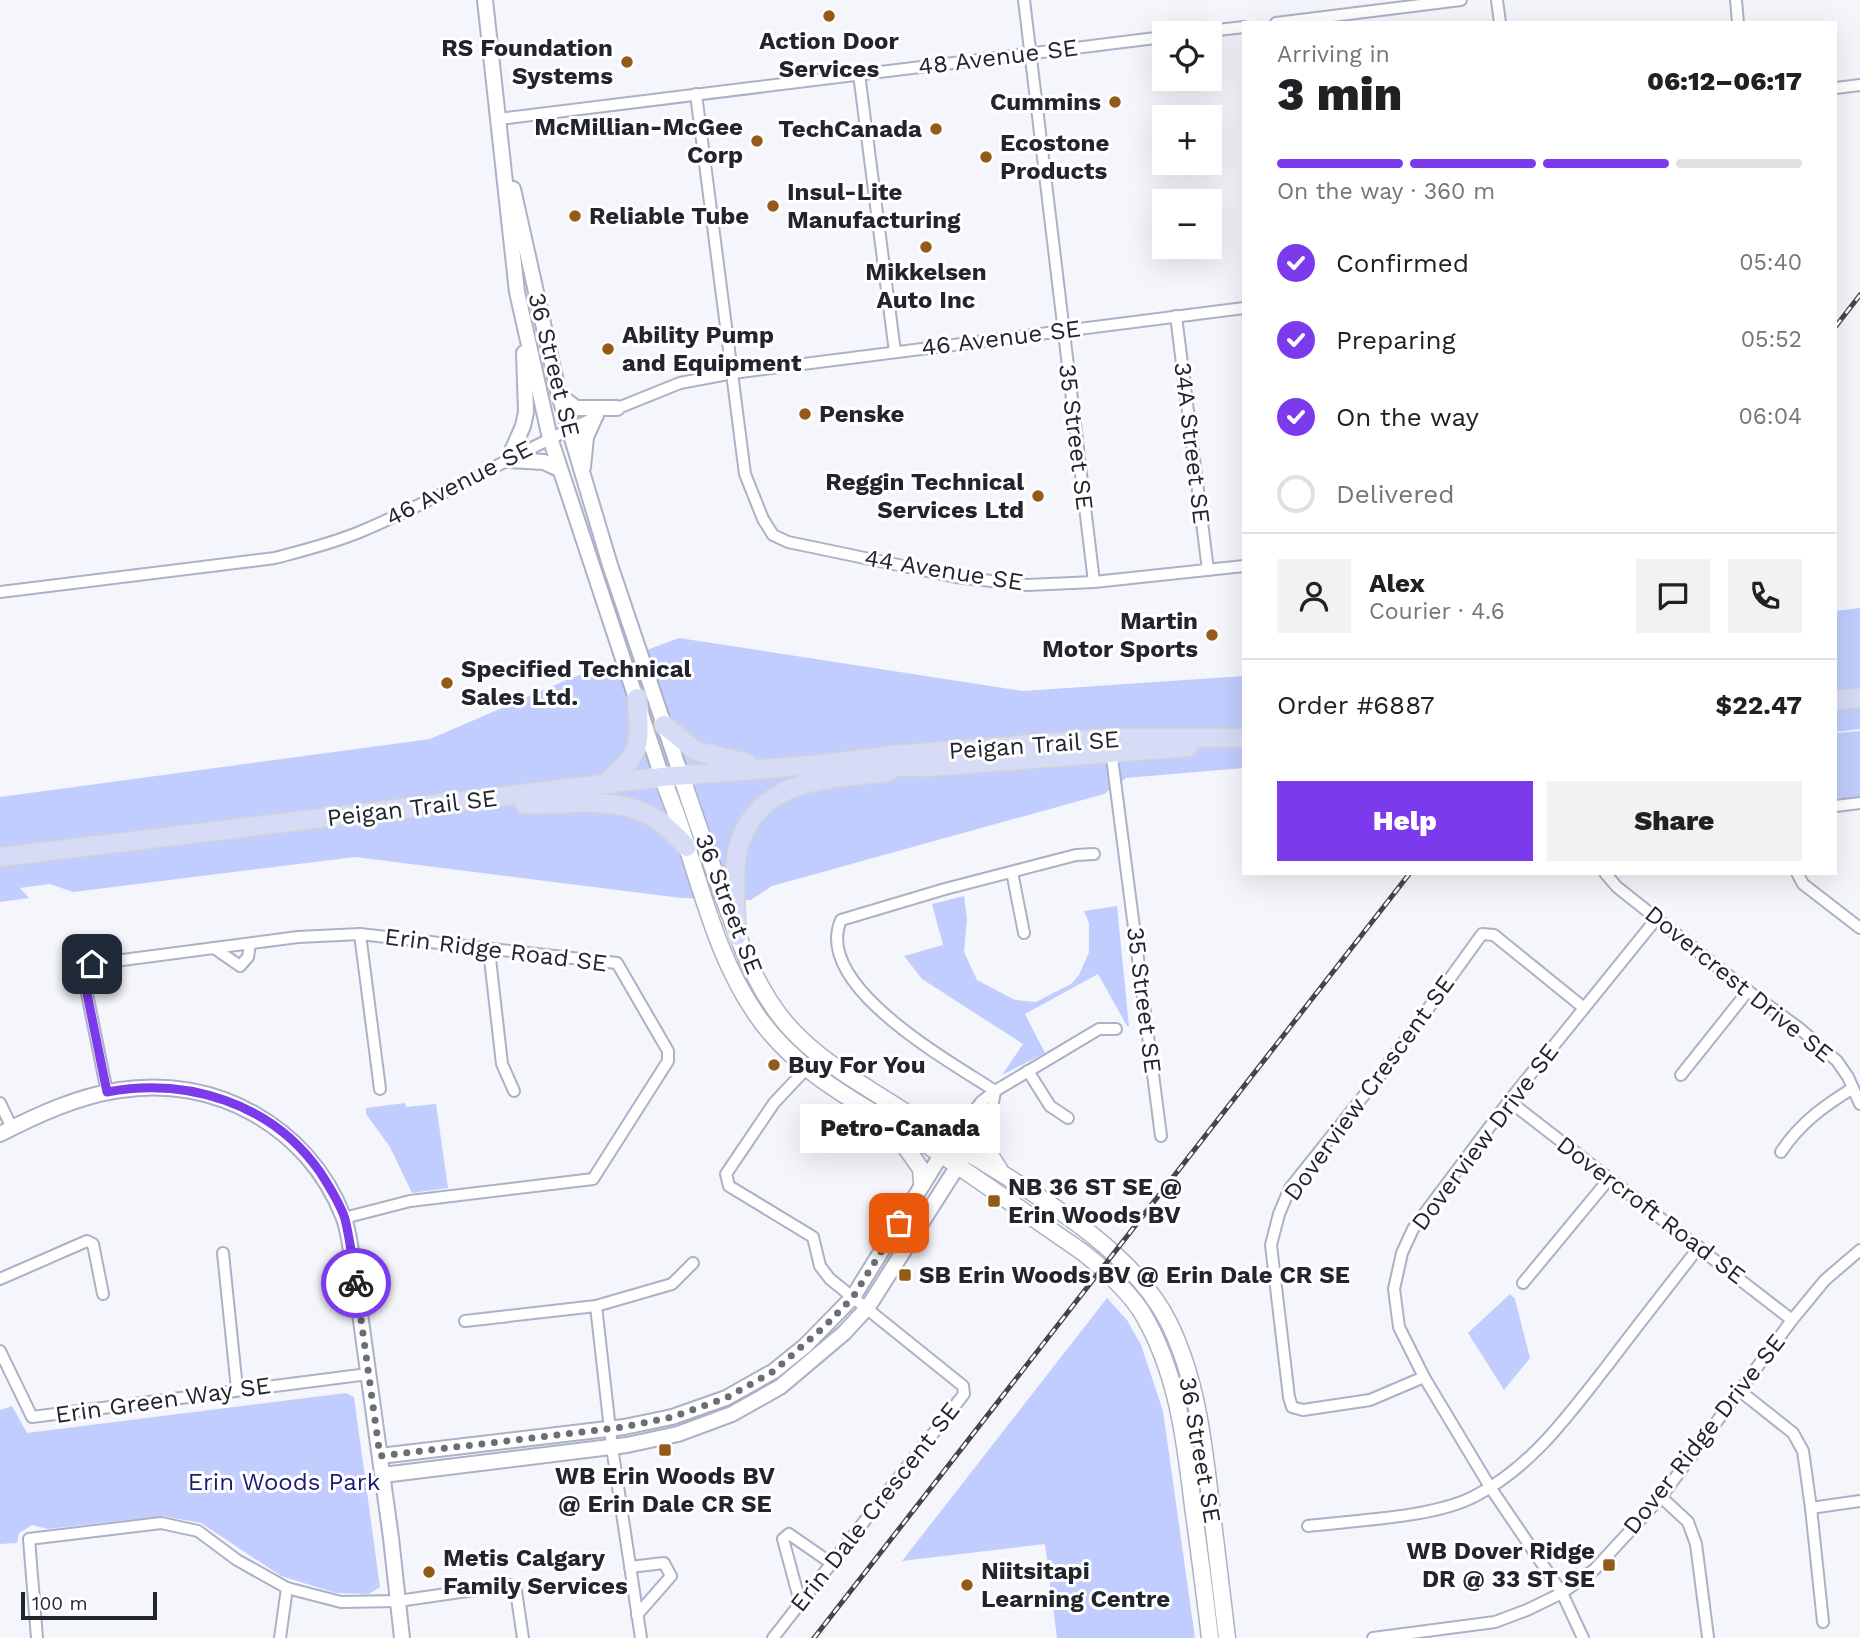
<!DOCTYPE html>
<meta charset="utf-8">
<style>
:root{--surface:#fff;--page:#f2f2f2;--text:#202124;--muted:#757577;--line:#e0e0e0;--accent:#7c3aed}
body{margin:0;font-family:"Work Sans",sans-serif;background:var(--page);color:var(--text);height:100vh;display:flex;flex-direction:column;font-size:26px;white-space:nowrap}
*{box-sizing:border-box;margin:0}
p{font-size:23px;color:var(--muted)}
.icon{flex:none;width:38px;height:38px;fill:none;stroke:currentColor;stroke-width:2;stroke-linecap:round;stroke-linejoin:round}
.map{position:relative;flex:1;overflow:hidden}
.side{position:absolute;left:1242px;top:21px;width:595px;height:854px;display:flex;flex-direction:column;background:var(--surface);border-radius:0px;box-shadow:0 7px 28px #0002}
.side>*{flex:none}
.tools{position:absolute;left:1152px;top:21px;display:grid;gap:14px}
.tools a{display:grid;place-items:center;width:70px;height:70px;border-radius:0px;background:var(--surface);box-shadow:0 7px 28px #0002;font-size:35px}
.scale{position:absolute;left:21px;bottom:18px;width:136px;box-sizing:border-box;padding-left:7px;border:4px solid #23252e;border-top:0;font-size:19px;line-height:24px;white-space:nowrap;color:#23252e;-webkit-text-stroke:5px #fff;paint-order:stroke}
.pin{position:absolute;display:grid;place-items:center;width:60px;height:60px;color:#fff;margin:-30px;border-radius:14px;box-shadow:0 4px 10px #0006}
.courier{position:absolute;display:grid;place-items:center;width:70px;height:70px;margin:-35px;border:5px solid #7c3aed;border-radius:50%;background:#fff;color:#222;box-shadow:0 2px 9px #0007}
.bubble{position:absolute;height:49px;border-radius:0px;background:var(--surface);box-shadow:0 7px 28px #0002;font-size:23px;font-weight:800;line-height:49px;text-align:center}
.overview em{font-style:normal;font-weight:800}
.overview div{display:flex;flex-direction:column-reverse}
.overview{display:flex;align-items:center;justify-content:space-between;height:119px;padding:0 35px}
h1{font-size:46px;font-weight:800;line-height:52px}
.bar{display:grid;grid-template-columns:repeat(4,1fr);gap:10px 7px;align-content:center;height:84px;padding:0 35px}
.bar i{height:9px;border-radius:5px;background:var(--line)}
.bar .selected{background:var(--accent)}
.bar p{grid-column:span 4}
.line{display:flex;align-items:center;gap:18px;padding:0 35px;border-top:2px solid var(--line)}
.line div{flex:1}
.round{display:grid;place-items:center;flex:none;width:74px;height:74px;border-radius:0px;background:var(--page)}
ol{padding:0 35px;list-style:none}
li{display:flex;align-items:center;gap:21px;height:77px}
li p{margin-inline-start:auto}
li .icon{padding:7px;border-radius:50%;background:var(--accent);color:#fff;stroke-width:4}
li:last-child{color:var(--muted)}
li i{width:38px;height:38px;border:4px solid var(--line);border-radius:50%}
.action{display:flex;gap:14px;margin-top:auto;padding:14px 35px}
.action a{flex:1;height:80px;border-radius:0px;background:var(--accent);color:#fff;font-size:28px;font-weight:800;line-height:80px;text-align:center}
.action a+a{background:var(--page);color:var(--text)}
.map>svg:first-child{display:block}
.green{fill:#c1cdfe}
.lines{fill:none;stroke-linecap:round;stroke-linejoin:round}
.minor-casing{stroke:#abb1c7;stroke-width:14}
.tertiary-casing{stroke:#abb1c7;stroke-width:18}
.secondary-casing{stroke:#abb1c7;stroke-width:19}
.primary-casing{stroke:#d3d3d5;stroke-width:21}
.minor{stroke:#fff;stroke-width:10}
.tertiary{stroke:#fff;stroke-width:14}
.secondary{stroke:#fff;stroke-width:16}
.primary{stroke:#d6dcf5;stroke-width:18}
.rail-casing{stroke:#43454d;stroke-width:5}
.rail{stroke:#fff;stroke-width:2.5;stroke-dasharray:8;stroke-linecap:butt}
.done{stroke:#6c6e76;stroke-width:7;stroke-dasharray:0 12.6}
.route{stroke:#7c3aed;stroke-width:9}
.poi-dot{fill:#945b18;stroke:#fff;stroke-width:2.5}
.labels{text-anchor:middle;stroke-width:6;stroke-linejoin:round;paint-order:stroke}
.poi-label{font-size:24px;font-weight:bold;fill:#23252e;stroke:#fff;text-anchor:start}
.street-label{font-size:24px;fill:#23252e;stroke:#fff}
.park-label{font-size:24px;fill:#1c1a75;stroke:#fff}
</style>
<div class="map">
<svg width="1860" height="1638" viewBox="0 0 1860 1638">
<rect width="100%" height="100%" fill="#f5f6fb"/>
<g class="green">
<polygon points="1860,608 1860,729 1836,732 1836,611"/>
<polygon points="679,638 1023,691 1244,676 1244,768 1126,778 1104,794 772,886 751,900 681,898 355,857 73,892 50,884 20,888 29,898 0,902 0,797 430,739 569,679"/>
<polygon points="1860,731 1860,796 1836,799 1836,733"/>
<polygon points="964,896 967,919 964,952 977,980 1015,1000 1036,1002 1071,984 1079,975 1089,952 1089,923 1084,911 1117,906 1129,1026 1127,1026 1098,974 1025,1014 1045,1053 1002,1075 1023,1044 922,979 904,956 943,945 932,904"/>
<polygon points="405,1103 406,1107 436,1104 448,1188 412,1193 390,1147 366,1114 366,1108"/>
<polygon points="1510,1294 1515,1299 1530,1358 1504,1390 1468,1333"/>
<polygon points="1107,1298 1127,1320 1141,1345 1163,1411 1195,1638 1057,1638 1045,1544 902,1561"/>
<polygon points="346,1393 354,1397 380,1587 369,1594 336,1593 281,1576 201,1523 162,1516 48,1529 32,1525 19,1533 17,1543 0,1544 0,1410 12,1406 27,1433"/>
</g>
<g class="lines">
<defs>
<g id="minor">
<polyline points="1024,0 1094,582"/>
<polyline points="1497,0 1500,23"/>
<polyline points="1736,0 1738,23"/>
<polyline points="1276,23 1461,0"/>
<polyline points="1192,33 1244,27"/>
<polyline points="859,74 895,352"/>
<polyline points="1836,88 1860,85"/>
<polyline points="696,94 745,474 763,519 773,535 788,542 956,577 1027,585 1094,582 1244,566"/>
<polyline points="499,119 1164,37"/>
<polyline points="1176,316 1208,570"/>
<polyline points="613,410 680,383 733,373 1244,308"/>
<path d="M0,592L275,558C305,550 334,543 362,531C443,497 518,452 598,416"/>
<polyline points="1111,750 1161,1136"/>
<polyline points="1836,806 1860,803"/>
<polyline points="1012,872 1024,933"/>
<polyline points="1605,873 1617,887 1748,991 1799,1028 1837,1061 1848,1077 1860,1104"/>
<polyline points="1797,873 1803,884 1860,928"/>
<polyline points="360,934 380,1089"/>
<polyline points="214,948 240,966 248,957 250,944"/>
<polyline points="489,950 502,1064 514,1091"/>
<polyline points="1028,1071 1050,1106 1068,1118"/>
<polyline points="1681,1075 1748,991"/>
<path d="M995,1091C951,1062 812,986 841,920L945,889L1076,855L1094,854"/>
<polyline points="107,1092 83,974 92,964 298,937 360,934 617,963 668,1051 668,1061 593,1179 410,1201 344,1218"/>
<polyline points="1509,1101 1792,1320"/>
<polyline points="0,1103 12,1128"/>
<polyline points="950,1141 981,1102 995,1091 1099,1029 1116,1029"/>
<polyline points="966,1152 992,1109 995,1091"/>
<path d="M1781,1152C1800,1123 1824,1106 1853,1088"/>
<polyline points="223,1253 237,1389"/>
<polyline points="0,1279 87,1241 93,1244 103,1294"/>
<polyline points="1523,1283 1609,1179"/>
<polyline points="596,1306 612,1447 641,1638"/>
<polyline points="465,1321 596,1306 672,1284 693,1263"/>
<polyline points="0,1351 32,1417 368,1374"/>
<polyline points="1424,1377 1370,1400 1303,1410 1292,1407 1289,1397 1271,1245 1279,1214 1290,1188 1381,1074 1482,934 1494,935 1584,1008"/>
<polyline points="1740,1391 1793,1433 1803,1451 1811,1508 1860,1501"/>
<polyline points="1661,1497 1688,1522 1696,1544 1708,1637"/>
<polyline points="1811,1508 1823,1622"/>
<path d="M1308,1526C1355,1520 1434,1518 1475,1496C1532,1467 1569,1414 1607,1366C1637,1326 1668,1287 1699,1247"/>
<polyline points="630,1567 664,1563 671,1576 637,1615"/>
<polyline points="800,1602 783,1539 789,1534 831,1563"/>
<polyline points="37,1638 29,1539 161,1523 198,1531 237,1560 287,1588 341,1602 398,1601 509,1585 516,1591 523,1638"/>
<polyline points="280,1638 287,1588"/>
<polyline points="773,1638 964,1394 963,1386 830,1279 820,1266 813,1237 729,1186 726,1174 774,1103 806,1069"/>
<polyline points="1373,1638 1495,1622 1527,1610 1562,1593 1595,1569 1661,1497 1792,1320 1825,1280 1860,1250"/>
<polyline points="1583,1638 1562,1593 1490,1487 1424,1377 1399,1327 1394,1289 1402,1253 1413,1229 1509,1101 1657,918"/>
</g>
<g id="tertiary">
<polyline points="485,0 517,292 550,438 662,777"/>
<polyline points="513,189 559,395 610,565 681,775"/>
<polyline points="524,353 526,412 523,426 508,460 544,462 559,469"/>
<polyline points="559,395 576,408 617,408"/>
<polyline points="583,467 586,437 595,417"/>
<path d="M0,1134C37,1115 78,1096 120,1090C214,1075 308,1126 343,1216C349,1230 350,1247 353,1263L391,1538L402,1638"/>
<polyline points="380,1456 624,1427 672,1417 726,1398 774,1371 805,1346 853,1297 946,1147"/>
<polyline points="383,1475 627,1445 678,1434 732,1414 780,1387 844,1333 868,1307 964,1156"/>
</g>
<g id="secondary">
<path d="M681,775C694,814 708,854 722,893C739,940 756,991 790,1028C819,1060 855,1080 891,1103C918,1120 945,1139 973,1156C1040,1197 1133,1250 1169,1323C1196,1378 1203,1438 1210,1497C1216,1544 1221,1591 1227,1638"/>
<path d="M662,777C671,800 680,823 687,847C706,905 721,963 756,1014C800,1079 872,1109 936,1151C985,1184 1033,1218 1081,1251C1103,1268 1125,1287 1141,1311C1177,1370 1185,1439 1193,1506C1199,1550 1205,1594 1210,1638"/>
<polyline points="893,1129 921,1169 922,1184"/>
<polyline points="982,1129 984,1145 999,1169"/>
</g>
<g id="primary">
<polyline points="1836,700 1860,698"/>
<polyline points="664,725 696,751 747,763"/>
<polyline points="874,766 929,767 1188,747"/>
<path d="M607,782C643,751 640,745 637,698"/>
<path d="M524,804C566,806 609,795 649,815C663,822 676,836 687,847"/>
<polyline points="0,857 662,777 825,764 894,755 1110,738 1244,738"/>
<path d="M737,936C736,908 731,866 741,839C764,777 832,779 888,772"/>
</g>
</defs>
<use href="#minor" class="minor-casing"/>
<use href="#tertiary" class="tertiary-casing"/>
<use href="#secondary" class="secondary-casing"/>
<use href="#primary" class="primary-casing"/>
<use href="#minor" class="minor"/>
<use href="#tertiary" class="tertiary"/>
<use href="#secondary" class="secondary"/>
<use href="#primary" class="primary"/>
<defs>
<g id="rail">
<polyline points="1836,326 1860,295"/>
<polyline points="814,1638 1410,873"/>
</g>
</defs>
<use href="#rail" class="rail-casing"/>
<use href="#rail" class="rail"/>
</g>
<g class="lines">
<polyline class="done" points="356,1283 380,1456 624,1427 672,1417 726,1398 774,1371 826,1325 853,1297 899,1223"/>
<path class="route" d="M92,964L83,974L107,1092C187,1077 272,1103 320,1172C329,1186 340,1203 345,1219C350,1240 353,1262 356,1283"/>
</g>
<g class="poi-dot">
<circle cx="829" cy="16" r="7"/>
<circle cx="627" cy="62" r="7"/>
<circle cx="1115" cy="102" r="7"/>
<circle cx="936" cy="129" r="7"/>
<circle cx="757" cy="141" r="7"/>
<circle cx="986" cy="157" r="7"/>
<circle cx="773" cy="206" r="7"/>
<circle cx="575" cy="216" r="7"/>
<circle cx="926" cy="247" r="7"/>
<circle cx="608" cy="349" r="7"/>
<circle cx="805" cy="414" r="7"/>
<circle cx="1038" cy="496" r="7"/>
<circle cx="1212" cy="635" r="7"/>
<circle cx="447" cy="683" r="7"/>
<circle cx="774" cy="1065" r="7"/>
<rect x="987" y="1194" width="14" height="14" rx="3.5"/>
<rect x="898" y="1268" width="14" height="14" rx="3.5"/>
<rect x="658" y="1443" width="14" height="14" rx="3.5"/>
<rect x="1602" y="1558" width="14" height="14" rx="3.5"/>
<circle cx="429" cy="1572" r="7"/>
<circle cx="967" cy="1585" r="7"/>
</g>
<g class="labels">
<g class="poi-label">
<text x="829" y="49" text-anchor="middle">Action Door<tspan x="829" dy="28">Services</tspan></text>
<text x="613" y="56" text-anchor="end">RS Foundation<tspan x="613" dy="28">Systems</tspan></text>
<text x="1101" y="110" text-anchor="end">Cummins</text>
<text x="743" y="135" text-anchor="end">McMillian-McGee<tspan x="743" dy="28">Corp</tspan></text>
<text x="922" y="137" text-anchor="end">TechCanada</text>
<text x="1000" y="151">Ecostone<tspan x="1000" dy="28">Products</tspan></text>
<text x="787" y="200">Insul-Lite<tspan x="787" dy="28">Manufacturing</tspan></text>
<text x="589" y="224">Reliable Tube</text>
<text x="926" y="280" text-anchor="middle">Mikkelsen<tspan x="926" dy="28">Auto Inc</tspan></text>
<text x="622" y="343">Ability Pump<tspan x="622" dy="28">and Equipment</tspan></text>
<text x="819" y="422">Penske</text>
<text x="1024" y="490" text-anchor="end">Reggin Technical<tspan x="1024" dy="28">Services Ltd</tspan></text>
<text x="1198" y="629" text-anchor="end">Martin<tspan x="1198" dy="28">Motor Sports</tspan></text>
<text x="461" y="677">Specified Technical<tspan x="461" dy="28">Sales Ltd.</tspan></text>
<text x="788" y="1073">Buy For You</text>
<text x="1008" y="1195">NB 36 ST SE @<tspan x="1008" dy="28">Erin Woods BV</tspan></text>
<text x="919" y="1283">SB Erin Woods BV @ Erin Dale CR SE</text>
<text x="665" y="1484" text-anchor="middle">WB Erin Woods BV<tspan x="665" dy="28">@ Erin Dale CR SE</tspan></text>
<text x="1595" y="1559" text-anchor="end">WB Dover Ridge<tspan x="1595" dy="28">DR @ 33 ST SE</tspan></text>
<text x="443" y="1566">Metis Calgary<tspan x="443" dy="28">Family Services</tspan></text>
<text x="981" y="1579">Niitsitapi<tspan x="981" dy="28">Learning Centre</tspan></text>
</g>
<g class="street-label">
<text transform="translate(998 57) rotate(-7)" y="8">48 Avenue SE</text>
<text transform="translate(1001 338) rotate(-7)" y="8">46 Avenue SE</text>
<text transform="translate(554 365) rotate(76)" y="8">36 Street SE</text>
<text transform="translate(1076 437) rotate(83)" y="8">35 Street SE</text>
<text transform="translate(1192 443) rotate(83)" y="8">34A Street SE</text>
<text transform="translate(459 483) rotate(-27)" y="8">46 Avenue SE</text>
<text transform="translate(944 570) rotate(9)" y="8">44 Avenue SE</text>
<text transform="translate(1034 745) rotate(-4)" y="8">Peigan Trail SE</text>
<text transform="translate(412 808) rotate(-7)" y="8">Peigan Trail SE</text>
<text transform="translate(729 904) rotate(69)" y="8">36 Street SE</text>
<text transform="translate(496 950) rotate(7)" y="8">Erin Ridge Road SE</text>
<text transform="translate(1739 984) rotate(39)" y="8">Dovercrest Drive SE</text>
<text transform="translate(1144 1000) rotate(83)" y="8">35 Street SE</text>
<text transform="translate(1369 1088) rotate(-54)" y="8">Doverview Crescent SE</text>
<text transform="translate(1485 1137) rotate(-53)" y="8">Doverview Drive SE</text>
<text transform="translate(1651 1210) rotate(37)" y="8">Dovercroft Road SE</text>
<text transform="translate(163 1400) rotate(-8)" y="8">Erin Green Way SE</text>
<text transform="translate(1704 1434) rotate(-52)" y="8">Dover Ridge Drive SE</text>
<text transform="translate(1200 1450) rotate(80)" y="8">36 Street SE</text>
<text transform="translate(875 1507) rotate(-52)" y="8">Erin Dale Crescent SE</text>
</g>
<g class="park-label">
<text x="284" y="1490">Erin Woods Park</text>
</g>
</g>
</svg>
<div class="tools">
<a><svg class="icon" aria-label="locate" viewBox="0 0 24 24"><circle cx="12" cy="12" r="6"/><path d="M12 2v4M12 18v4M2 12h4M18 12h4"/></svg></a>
<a>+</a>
<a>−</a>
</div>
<div class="scale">100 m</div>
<div class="pin" style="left:899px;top:1223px;background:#ea580c"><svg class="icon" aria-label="bag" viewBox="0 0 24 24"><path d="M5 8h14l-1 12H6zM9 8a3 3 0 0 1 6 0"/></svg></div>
<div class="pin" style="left:92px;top:964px;background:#1f2937"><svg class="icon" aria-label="home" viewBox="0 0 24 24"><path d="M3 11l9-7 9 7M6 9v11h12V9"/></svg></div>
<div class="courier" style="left:356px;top:1283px"><svg class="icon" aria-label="bike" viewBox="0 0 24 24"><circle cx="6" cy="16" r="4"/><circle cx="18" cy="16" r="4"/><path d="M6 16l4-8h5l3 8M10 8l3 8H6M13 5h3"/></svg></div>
<div class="bubble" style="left:800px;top:1104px;width:200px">Petro-Canada</div>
<section class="side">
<div class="overview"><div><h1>3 min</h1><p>Arriving in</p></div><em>06:12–06:17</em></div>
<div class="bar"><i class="selected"></i><i class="selected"></i><i class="selected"></i><i></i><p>On the way · 360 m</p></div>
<ol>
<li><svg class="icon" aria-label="check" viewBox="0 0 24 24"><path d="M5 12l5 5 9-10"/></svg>Confirmed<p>05:40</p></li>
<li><svg class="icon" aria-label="check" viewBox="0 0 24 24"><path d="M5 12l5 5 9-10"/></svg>Preparing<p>05:52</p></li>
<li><svg class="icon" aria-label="check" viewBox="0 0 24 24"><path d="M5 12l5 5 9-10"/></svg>On the way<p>06:04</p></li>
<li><i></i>Delivered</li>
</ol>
<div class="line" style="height:126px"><a class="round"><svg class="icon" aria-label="person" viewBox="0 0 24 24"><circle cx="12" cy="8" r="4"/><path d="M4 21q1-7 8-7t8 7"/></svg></a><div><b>Alex</b><p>Courier · 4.6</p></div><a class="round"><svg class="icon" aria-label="chat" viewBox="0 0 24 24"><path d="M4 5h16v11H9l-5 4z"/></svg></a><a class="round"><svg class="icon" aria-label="phone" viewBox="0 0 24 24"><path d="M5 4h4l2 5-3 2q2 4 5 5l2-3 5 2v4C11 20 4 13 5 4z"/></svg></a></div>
<div class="line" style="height:91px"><div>Order #6887</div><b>$22.47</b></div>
<div class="action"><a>Help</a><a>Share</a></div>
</section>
</div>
